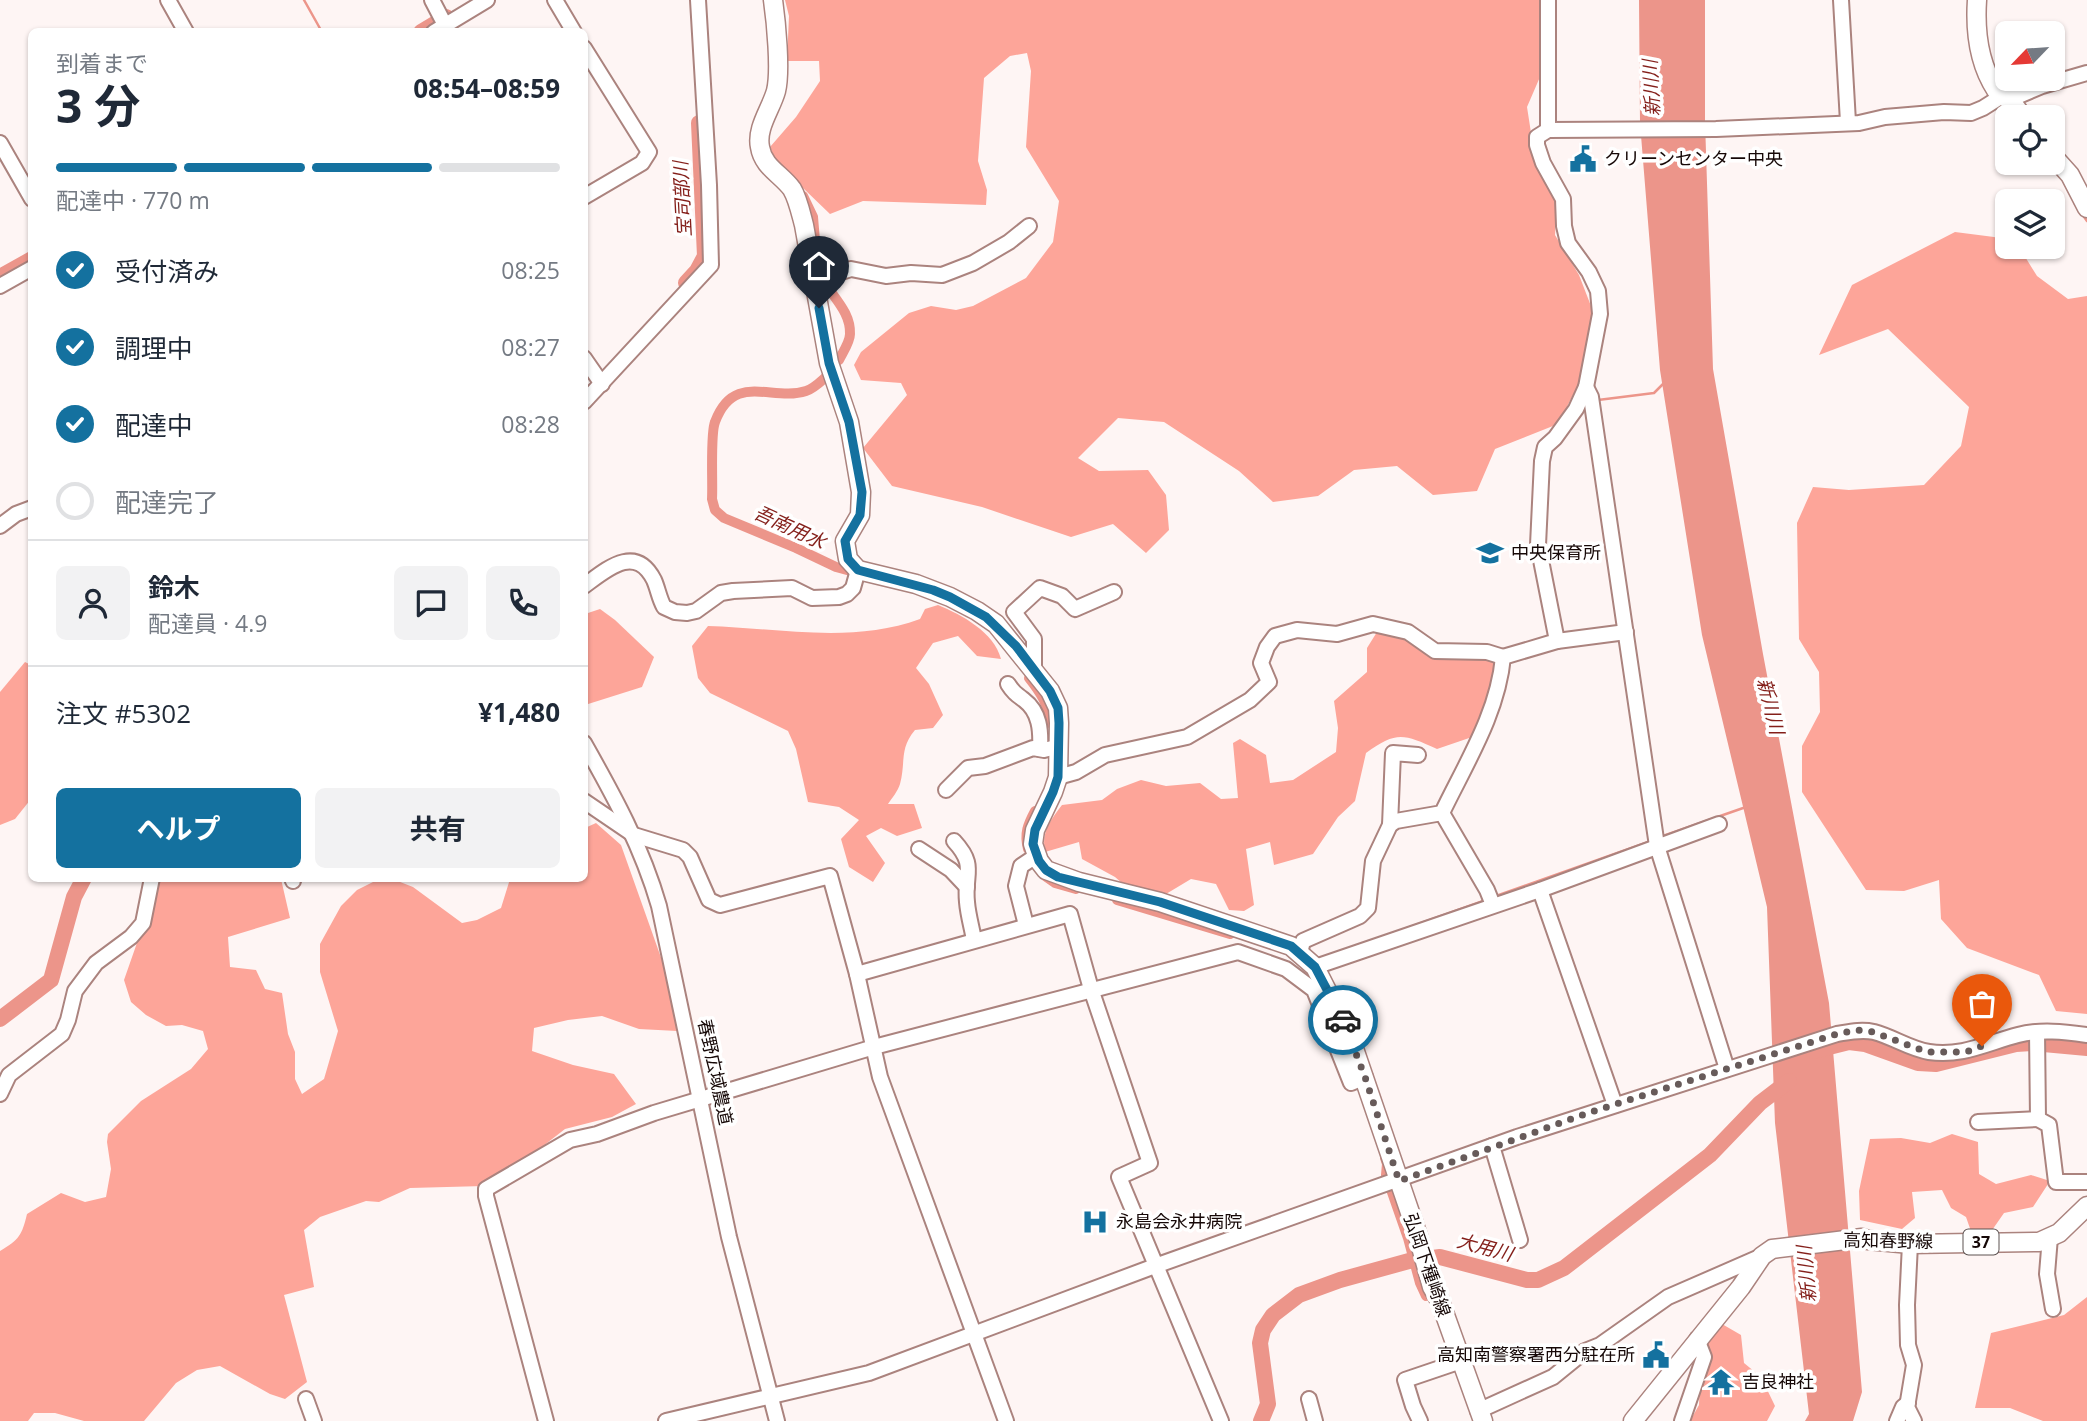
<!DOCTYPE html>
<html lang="ja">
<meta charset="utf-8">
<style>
:root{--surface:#fff;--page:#f2f2f3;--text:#1f2937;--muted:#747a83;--line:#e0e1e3;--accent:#14719f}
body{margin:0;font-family:"Open Sans","Noto Sans JP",sans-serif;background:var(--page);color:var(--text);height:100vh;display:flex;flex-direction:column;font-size:26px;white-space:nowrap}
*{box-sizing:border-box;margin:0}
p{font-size:23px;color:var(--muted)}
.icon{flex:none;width:38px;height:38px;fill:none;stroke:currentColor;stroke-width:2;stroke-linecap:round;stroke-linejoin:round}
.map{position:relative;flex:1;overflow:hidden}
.panel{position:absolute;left:28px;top:28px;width:560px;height:854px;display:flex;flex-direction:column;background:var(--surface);border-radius:10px;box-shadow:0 2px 5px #0004}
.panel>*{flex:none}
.needle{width:46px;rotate:245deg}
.fabs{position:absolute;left:1995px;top:21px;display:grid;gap:14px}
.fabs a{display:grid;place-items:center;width:70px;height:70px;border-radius:10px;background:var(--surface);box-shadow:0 2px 5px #0004;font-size:35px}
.pin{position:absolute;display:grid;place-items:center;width:60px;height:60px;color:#fff;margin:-72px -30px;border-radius:50% 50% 50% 0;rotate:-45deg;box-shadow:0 0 7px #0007}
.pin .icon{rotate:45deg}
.courier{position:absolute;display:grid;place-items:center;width:70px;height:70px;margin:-35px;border:5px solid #14719f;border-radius:50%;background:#fff;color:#222;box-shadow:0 2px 9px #0007}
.overview em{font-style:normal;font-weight:700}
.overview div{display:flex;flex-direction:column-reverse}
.overview{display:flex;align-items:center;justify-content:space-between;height:119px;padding:0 28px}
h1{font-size:46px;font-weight:700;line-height:52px}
.bar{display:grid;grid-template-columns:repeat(4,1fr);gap:10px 7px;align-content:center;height:84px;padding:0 28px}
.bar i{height:9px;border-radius:5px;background:var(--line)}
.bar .on{background:var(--accent)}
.bar p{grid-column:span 4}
.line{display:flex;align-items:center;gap:18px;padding:0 28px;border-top:2px solid var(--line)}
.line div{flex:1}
.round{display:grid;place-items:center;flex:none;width:74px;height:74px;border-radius:10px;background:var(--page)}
ol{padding:0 28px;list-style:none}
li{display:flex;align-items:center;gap:21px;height:77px}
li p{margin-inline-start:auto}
li .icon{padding:7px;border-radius:50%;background:var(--accent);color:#fff;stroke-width:4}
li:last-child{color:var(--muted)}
li i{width:38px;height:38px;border:4px solid var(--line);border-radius:50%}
.cta{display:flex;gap:14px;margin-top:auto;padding:14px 28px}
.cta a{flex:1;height:80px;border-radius:10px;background:var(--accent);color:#fff;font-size:28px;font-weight:700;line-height:80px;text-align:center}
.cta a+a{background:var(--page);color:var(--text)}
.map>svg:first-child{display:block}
.forest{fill:#fda599}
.water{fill:#ec958a}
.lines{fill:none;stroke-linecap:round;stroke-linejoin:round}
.stream{stroke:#ec958a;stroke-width:2.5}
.canal{stroke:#ec958a;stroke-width:10}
.river{stroke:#ec958a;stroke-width:16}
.minor-casing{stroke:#ab837e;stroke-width:18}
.major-casing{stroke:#ab837e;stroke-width:21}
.minor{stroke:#fff;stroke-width:14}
.major{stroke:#fff;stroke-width:18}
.done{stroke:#675b5a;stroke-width:7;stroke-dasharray:0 12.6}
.route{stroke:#14719f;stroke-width:9}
.labels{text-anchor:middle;stroke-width:7;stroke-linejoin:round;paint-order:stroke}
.shield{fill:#fff;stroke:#5c5251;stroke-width:2}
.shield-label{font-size:16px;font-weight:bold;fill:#160807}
.poi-label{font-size:18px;fill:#160807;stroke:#fff;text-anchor:start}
.street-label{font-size:18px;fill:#160807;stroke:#fff}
.water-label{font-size:19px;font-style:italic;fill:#841f1a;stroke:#fff}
</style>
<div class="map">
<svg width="2087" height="1421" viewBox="0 0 2087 1421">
<rect width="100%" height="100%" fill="#fef5f4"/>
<g class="forest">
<polygon points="785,0 1540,0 1543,22 1543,70 1527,107 1534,152 1558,191 1555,235 1579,275 1596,319 1586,370 1558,424 1495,449 1477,491 1433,495 1397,466 1354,470 1318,496 1273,502 1239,471 1164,422 1118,418 1078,458 1099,471 1148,470 1166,495 1169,530 1146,553 1113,524 1071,537 982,507 892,486 863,448 907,395 901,383 861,380 854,365 861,352 909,313 931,306 956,310 973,306 1026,278 1053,242 1059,201 1026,147 1031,71 1027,53 1010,56 984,78 978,161 987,190 986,205 863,201 830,214 777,163 770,147 796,117 820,81 819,61 787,61 789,16"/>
<polygon points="1955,232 1994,237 2007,241 2007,247 2019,247 2037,276 2068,299 2087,296 2087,1014 2056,1011 2039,975 1967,948 1941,919 1939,880 1904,891 1866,890 1802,792 1802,746 1820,712 1819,672 1799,639 1797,523 1813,487 1849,490 1924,485 1961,446 1969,407 1888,329 1819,355 1852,285"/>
<path d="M938,605C962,615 994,632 1001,659L977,656L958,636L933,643L916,668L929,684L943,715L933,728L915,730C899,749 906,762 900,784C898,791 892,798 888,804H914L922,828L897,836L881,828L866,836L885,863L873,882L849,867L841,839L859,820L839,807L808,802L796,749L788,731L710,693L698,678L692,646L708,626C779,628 852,644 920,619L925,609Z"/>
<polygon points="600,609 615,620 654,657 642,687 585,705 585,614"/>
<path d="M1377,632L1409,639L1427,656L1456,657L1474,653L1500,663L1475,736L1437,749C1403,734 1397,731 1366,753L1355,801L1338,817L1313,854L1274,865L1270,842L1246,849L1254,905L1244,911L1229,910L1216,884L1191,879L1156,900L1130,890L1115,877L1082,859L1079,842L1045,852C1041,832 1050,821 1062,805L1102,800L1117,789L1141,780L1166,786L1200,783L1221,799L1238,798L1233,743L1240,739L1266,755L1270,783L1293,780L1336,752L1338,728L1334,701L1367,672V648Z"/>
<polygon points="25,662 31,665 31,799 15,819 0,825 0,692"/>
<path d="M596,823L621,845L664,966L677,1031L639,1029L602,1016L568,1020L534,1028L532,1051L573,1065L614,1074L636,1104L612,1117L565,1129L529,1157L484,1186L410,1188L379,1202L366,1201L320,1217L304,1230L314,1287L284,1295L307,1382L285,1399L270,1394L220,1366L197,1370L176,1383L144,1421H84L55,1413H34L28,1421H0V1251C19,1240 22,1235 27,1214L61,1193L85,1202L106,1197L111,1169L107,1142L108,1134L141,1101L191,1069L208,1049L203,1031L182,1025L166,1026L146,1015L131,1002L124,980L138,940L151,916L159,879L211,878L213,880L215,878L281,879L290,918L228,937L230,967L256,970L265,989L282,993L288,1034L295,1052V1079L302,1094L324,1079L338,1031L320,972V944L341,906L357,890L377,880H395L413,887L462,923L477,920L501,908L510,879L584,878L585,828Z"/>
<polygon points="1952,1134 1978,1142 1979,1174 1996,1184 2031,1175 2050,1181 2033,1207 2004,1213 1988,1236 1973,1237 1966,1217 1951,1208 1942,1190 1912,1192 1915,1218 1902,1229 1860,1220 1859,1191 1870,1139 1901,1138 1930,1143"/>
<polygon points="2087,1297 2087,1421 2043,1421 2010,1408 1975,1408 1991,1333 2064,1315"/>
<polygon points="1722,1324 1741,1335 1744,1363 1761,1377 1775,1406 1767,1421 1690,1421 1699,1405 1700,1381 1709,1354 1707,1334"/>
</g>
<polygon class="water" points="1639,0 1705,0 1705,121 1713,369 1763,654 1829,1003 1862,1392 1853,1421 1805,1421 1809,1414 1775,1123 1767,907 1702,635 1660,370 1640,123"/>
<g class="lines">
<g class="stream">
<polyline points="304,0 322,32"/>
<polyline points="2075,204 2087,221"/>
<polyline points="1598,400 1654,393 1664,383"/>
<polyline points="1660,837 1746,807"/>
<polyline points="1496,896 1651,841"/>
<polyline points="1407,928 1486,900"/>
</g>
<g class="canal">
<polyline points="803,196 813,217 815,241"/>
<path d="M820,273C828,294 851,309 850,334C850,342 843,352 839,360"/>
<path d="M828,375C821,381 815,388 806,391C772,402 734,371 715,422C710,434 713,483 712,499L715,510L724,518L796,548L836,567L858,573"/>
<path d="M1029,678C1040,692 1049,705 1050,723"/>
<path d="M1028,849C1024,833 1028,824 1035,811"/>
<polyline points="1045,876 1055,883 1076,889"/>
<polyline points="1117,900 1230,934"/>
<polyline points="1385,1158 1387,1164 1386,1175 1408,1238 1420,1283 1426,1296"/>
</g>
<g class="river">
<polyline points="421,32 446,17"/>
<polyline points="0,277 32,259"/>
<polyline points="686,283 697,271 705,256 699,123"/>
<polyline points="0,1019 51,980 74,897 84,878"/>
<polyline points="1813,1051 1849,1042 1865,1044 1918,1063 1936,1064 2016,1044 2032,1043 2087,1048"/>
<polyline points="1261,1421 1268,1404 1260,1343 1263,1330 1273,1315 1299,1295 1340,1280 1409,1261 1440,1257 1527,1280 1538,1280 1564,1268 1710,1155 1760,1103 1789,1081"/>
</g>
<defs>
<g id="minor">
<polyline points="168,0 186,32"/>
<polyline points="432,0 445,25"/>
<polyline points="555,0 574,32"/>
<polyline points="1548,0 1548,130"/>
<polyline points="1841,0 1848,122"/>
<polyline points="434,32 487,0"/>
<polyline points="584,48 649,152 642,163 584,197"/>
<polyline points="2009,100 2042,86 2087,73"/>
<polyline points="0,143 32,199"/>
<polyline points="813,281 851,269 886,276 911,273 942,275 973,263 1009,242 1029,226"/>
<polyline points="0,286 32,268"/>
<polyline points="584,358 602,384"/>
<polyline points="1586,387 1591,397 1657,846 1727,1069"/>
<polyline points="584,402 711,265 709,185 698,0"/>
<polyline points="0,526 16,514 32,508"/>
<path d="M584,586C606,570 635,543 654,580C658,589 659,598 664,607L675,612L687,613L696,611L721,593L733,591L792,588L812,598L839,597L847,594L853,588L858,570"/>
<polyline points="1557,641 1626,632"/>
<polyline points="1034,668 1034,639 1014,612 1040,588 1062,596 1075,609 1114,592"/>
<path d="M1008,684C1013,692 1016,694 1024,700C1040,712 1041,731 1040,749"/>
<path d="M584,743C614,796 642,847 659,906L729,1237L777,1421"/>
<polyline points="1058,777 1076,772 1105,755 1187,737 1250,700 1269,682 1261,663 1267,647 1275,636 1297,630 1337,634 1373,624 1408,632 1435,651 1487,652 1503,657"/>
<polyline points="946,790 968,768 985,766 1033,748 1044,750 1060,746"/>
<polyline points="584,801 634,835 683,850 690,857 709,900 720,905 830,876 857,974 880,1077 1006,1421"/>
<polyline points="1442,813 1487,890 1493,905"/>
<polyline points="1390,825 1393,753 1418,755"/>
<path d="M954,841C977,866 964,873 967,902C968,915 972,928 974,940"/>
<polyline points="919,849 951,870 967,887"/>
<polyline points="292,878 293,881"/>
<polyline points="1540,890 1615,1105"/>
<polyline points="1026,925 1016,886 1021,866 1036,856"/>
<path d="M1300,953L1303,941L1360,916L1368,908L1373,861L1390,825L1396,821L1442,813C1466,763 1498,713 1503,657L1557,641L1538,545L1542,461L1545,447L1555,438L1576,409L1586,387L1600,314L1598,291L1589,272L1568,243L1564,226L1563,199L1543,163L1537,145V137L1548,130L1716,129L1859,123L1885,117L1944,112L1971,113L1983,108L2002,96"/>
<polyline points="1315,967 1540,890 1719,824"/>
<polyline points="857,974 1070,914 1091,989 1150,1163 1119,1177 1221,1421"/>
<polyline points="2037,1032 2038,1119 2049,1125 2056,1182 2087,1182"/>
<polyline points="0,1094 9,1075 62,1034 68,1020 75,991 96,963 131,937 143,923 152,878"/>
<polyline points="1978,1122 2038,1119"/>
<polyline points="1492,1146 1520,1240"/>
<polyline points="2050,1237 2047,1274 2053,1309"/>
<polyline points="1910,1244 1907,1305 1908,1345 1914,1365 1907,1407 1914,1421"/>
<polyline points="306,1399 314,1421"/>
<polyline points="1309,1399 1315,1421"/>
<polyline points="1478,1411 1553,1377 1585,1351 1600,1345 1668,1297 1762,1256"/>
<polyline points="546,1421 486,1196 486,1189 570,1140 597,1134 654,1113 874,1047 1238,952 1286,969 1314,990 1351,1083 1365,1077"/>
<path d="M666,1421L869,1373L1155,1266L1517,1137L1837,1034C1849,1032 1861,1029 1874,1032C1893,1037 1910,1049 1929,1052C1962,1057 1987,1043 2018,1035C2040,1029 2065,1032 2087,1035"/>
<polyline points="1420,1421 1413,1406 1405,1380 1461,1361"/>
<polyline points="1682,1421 1704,1357 1697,1339"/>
<polyline points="1897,1421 1903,1407 1908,1403"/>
</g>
<g id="major">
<path d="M773,0C776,21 781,71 776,91C771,109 756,128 760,147C763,167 781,174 792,189C798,199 801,214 804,225L829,363L849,422L861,492L860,515L845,541L848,559L858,570L916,584L950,597L977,611L996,624L1050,691L1058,708L1059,723L1058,777L1053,792L1035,830L1033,844L1039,861L1046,870L1079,882L1160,902L1291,946L1315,967L1349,1034L1418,1236L1432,1287L1440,1301L1483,1421"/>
<path d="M1977,0C1975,30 1979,64 1996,90C2000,96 2004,96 2009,100C2014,104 2019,112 2023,117"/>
<polyline points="2053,156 2070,175 2087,208"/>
<polyline points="1633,1421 1741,1287 1762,1256 1772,1249 1862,1238 1868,1240 1910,1244 2039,1242 2059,1233 2087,1206"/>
</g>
</defs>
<use href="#minor" class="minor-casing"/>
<use href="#major" class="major-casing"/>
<use href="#minor" class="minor"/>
<use href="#major" class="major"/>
</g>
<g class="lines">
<polyline class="done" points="1343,1020 1365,1077 1399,1181 1591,1112 1837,1034 1857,1030 1873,1032 1927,1052 1966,1052 1982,1046"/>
<polyline class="route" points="819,308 829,363 849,422 862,492 860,515 845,541 848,559 858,570 933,590 950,597 986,617 1016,646 1050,691 1058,708 1059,723 1058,777 1053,792 1035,830 1033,844 1039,861 1046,870 1058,877 1160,902 1291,946 1315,967 1343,1020"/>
</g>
<defs>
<symbol id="civic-bare" viewBox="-9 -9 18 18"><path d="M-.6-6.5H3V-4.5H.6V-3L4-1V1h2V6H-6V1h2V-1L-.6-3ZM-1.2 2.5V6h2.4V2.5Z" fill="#14719f" stroke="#fff" stroke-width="2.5" paint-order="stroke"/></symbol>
<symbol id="school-bare" viewBox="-9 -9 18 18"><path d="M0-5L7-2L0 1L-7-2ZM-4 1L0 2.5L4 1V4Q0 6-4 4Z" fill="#14719f" stroke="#fff" stroke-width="2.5" paint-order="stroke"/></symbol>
<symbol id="hospital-bare" viewBox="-9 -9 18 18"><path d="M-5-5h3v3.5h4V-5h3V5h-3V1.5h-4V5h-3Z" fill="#14719f" stroke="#fff" stroke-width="2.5" paint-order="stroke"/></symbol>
<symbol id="temple-bare" viewBox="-9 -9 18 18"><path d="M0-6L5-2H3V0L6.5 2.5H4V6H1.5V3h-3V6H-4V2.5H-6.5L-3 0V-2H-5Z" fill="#14719f" stroke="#fff" stroke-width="2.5" paint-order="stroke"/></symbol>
</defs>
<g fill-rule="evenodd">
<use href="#civic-bare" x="1564" y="140" width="38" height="38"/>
<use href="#school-bare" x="1471" y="534" width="38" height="38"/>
<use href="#hospital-bare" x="1076" y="1203" width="38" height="38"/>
<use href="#civic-bare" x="1637" y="1336" width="38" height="38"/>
<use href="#temple-bare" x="1702" y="1363" width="38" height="38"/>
</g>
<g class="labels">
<rect class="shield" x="1963.5" y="1229.5" width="35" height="25" rx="5"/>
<g class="shield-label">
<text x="1981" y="1248">37</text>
</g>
<g class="poi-label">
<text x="1604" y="165">クリーンセンター中央</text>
<text x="1511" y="559">中央保育所</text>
<text x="1116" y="1228">永島会永井病院</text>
<text x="1635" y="1361" text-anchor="end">高知南警察署西分駐在所</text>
<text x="1742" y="1388">吉良神社</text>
</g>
<g class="street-label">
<text transform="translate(715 1072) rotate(78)" y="6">春野広域農道</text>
<text transform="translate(1888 1241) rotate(1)" y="6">高知春野線</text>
<text transform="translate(1427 1265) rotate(71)" y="6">弘岡下種崎線</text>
</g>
<g class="water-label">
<text transform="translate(1651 88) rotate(-93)" y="7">新川川</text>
<text transform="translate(682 199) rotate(-93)" y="7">宝司部川</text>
<text transform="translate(790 527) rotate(25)" y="7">吾南用水</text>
<text transform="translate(1771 706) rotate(76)" y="7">新川川</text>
<text transform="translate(1485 1247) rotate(15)" y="7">大用川</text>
<text transform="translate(1806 1274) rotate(-95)" y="7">新川川</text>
</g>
</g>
</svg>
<div class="fabs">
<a><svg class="needle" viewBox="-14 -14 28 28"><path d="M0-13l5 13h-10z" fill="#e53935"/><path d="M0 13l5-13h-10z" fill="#747a83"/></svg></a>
<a><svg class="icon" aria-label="locate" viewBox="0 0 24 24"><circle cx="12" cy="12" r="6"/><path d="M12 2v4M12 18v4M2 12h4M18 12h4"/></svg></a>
<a><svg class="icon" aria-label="layers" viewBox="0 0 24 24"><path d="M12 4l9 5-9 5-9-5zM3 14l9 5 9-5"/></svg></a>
</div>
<div class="pin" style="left:1982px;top:1046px;background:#ea580c"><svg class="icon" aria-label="bag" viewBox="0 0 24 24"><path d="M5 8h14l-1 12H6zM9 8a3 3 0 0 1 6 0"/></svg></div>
<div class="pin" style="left:819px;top:308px;background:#1f2937"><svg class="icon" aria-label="home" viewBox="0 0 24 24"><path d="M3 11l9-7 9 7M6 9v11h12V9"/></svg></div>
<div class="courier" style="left:1343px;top:1020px"><svg class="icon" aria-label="car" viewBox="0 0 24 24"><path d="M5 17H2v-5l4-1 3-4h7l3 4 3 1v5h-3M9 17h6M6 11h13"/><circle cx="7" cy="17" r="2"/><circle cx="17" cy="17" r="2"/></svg></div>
<section class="panel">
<div class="overview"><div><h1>3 分</h1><p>到着まで</p></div><em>08:54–08:59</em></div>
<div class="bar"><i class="on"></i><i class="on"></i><i class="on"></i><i></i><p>配達中 · 770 m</p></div>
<ol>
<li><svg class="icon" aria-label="check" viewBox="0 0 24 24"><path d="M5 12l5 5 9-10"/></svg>受付済み<p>08:25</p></li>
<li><svg class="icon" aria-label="check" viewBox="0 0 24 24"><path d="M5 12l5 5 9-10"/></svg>調理中<p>08:27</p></li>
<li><svg class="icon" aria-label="check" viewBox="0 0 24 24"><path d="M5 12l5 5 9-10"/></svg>配達中<p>08:28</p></li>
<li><i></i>配達完了</li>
</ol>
<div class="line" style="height:126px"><a class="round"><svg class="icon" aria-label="person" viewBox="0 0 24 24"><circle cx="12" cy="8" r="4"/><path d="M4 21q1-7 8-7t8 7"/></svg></a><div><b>鈴木</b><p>配達員 · 4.9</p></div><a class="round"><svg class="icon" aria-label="chat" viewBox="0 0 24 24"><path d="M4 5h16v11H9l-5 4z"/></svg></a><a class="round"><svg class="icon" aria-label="phone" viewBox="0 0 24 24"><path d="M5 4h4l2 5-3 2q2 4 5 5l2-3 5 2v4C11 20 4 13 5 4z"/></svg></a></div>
<div class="line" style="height:91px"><div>注文 #5302</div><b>¥1,480</b></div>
<div class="cta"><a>ヘルプ</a><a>共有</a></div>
</section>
</div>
